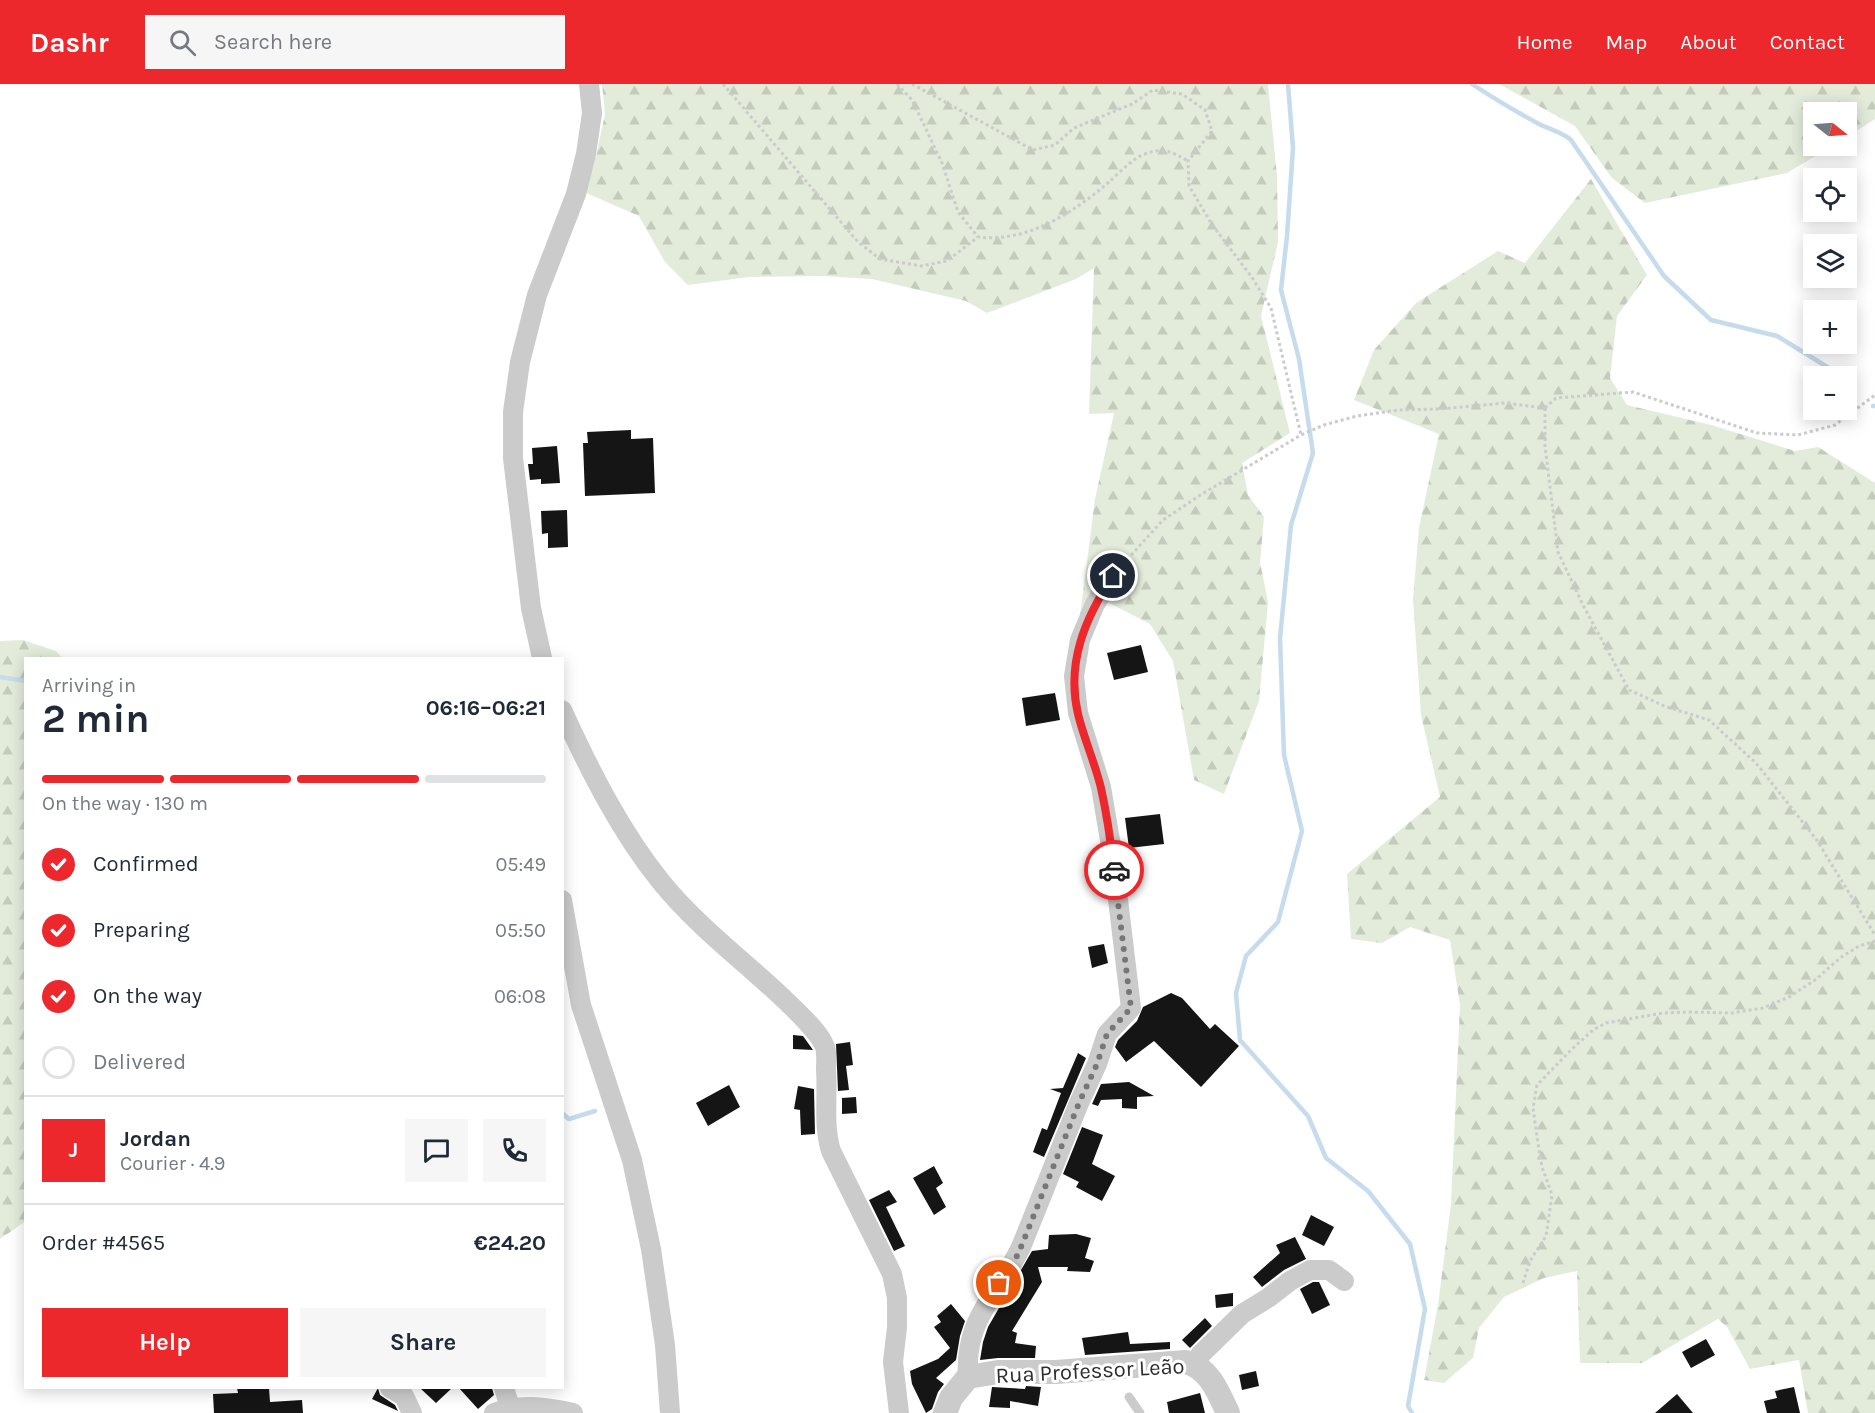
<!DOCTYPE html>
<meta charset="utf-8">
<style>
:root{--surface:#fff;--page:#f6f6f7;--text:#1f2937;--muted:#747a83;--line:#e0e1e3;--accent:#ed282c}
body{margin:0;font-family:Karla,sans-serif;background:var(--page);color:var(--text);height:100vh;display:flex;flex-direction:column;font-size:22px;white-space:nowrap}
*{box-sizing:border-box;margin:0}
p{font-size:20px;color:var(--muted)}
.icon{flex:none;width:33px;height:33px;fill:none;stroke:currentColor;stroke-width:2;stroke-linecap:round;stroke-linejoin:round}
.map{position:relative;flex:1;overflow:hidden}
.side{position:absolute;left:24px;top:573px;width:540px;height:732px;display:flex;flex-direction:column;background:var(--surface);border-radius:0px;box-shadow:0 3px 15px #0003}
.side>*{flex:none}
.needle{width:39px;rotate:107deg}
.buttons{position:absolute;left:1803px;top:18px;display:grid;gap:12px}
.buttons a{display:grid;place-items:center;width:54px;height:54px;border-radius:0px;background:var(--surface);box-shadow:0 3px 15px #0003;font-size:30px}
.pin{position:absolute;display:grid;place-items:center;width:51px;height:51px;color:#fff;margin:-26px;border:3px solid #fff;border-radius:50%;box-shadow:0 2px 6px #0007}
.courier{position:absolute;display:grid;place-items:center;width:60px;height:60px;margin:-30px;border:4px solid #ed282c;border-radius:50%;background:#fff;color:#222;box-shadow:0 2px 8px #0007}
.headline em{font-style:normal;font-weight:700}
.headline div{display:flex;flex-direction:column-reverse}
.headline{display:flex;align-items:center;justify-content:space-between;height:102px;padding:0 18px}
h1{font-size:39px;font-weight:700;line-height:45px}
.bar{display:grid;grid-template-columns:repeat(4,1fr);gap:9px 6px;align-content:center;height:72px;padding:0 18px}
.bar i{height:8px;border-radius:4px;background:var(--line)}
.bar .active{background:var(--accent)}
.bar p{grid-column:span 4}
.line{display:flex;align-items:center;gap:15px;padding:0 18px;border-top:2px solid var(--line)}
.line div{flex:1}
.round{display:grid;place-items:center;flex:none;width:63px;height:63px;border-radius:0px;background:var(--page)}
ol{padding:0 18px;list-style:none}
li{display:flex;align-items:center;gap:18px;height:66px}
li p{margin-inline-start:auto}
li .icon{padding:6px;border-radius:50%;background:var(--accent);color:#fff;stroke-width:4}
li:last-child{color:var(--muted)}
li i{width:33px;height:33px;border:3px solid var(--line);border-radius:50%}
.action{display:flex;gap:12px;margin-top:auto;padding:12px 18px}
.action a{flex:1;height:69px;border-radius:0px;background:var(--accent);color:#fff;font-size:24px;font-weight:700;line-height:69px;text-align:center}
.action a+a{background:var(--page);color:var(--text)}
header{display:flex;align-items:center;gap:36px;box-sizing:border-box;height:84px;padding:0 30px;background:var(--accent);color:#fff}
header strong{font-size:28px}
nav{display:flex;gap:33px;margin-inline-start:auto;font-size:21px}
.search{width:420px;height:54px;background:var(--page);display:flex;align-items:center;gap:15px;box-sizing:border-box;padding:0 21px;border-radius:0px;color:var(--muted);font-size:22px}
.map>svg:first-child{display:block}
.forest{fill:url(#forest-firs)}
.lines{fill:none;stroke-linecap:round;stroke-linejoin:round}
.stream{stroke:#c6dced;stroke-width:4.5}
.building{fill:#151515}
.path{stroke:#cbcbcb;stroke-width:3;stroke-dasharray:3 3;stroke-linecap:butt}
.service{stroke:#cbcbcb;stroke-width:9}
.minor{stroke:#cbcbcb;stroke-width:20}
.tertiary{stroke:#cbcbcb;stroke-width:24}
.done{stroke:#777;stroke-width:6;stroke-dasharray:0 10.8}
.route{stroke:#ed282c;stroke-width:8}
.labels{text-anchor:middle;stroke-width:6;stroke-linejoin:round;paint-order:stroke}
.street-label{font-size:22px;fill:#2e2e2e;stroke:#fff}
</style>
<header>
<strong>Dashr</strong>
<div class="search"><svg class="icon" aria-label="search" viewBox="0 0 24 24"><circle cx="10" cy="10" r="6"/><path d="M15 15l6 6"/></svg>Search here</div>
<nav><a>Home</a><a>Map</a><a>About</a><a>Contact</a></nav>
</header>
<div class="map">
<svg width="1875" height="1329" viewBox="0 0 1875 1329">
<defs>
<pattern id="forest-firs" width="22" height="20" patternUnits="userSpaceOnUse" patternTransform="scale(1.5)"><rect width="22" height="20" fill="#e3ecdb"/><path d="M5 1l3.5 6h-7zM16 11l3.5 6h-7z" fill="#c3cbbc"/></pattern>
</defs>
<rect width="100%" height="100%" fill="#fff"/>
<g class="forest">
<polygon points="602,0 1268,0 1277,92 1278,158 1261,232 1290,349 1242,379 1248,411 1264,433 1260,478 1268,518 1259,617 1224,710 1194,696 1173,577 1150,540 1092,510 1080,532 1095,415 1114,329 1089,330 1094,184 1076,195 987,229 966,217 872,195 825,192 749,193 688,201 665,178 639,132 584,108 596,72 605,30"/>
<polygon points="1499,0 1875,0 1875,35 1847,53 1846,28 1814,28 1814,62 1832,62 1787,89 1645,119 1612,94 1575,42"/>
<polygon points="1591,95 1647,191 1617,232 1610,294 1627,321 1711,341 1795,367 1818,363 1875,399 1875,1329 1808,1329 1799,1276 1750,1285 1727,1243 1718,1235 1642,1279 1580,1279 1577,1187 1544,1194 1504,1213 1479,1244 1473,1274 1444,1299 1424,1296 1438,1221 1451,1120 1460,921 1450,856 1410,843 1382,859 1351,855 1347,790 1440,713 1421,631 1413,515 1419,444 1439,350 1354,316 1374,266 1416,219 1498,167 1525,179"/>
<polygon points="23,556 56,567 62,574 26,574 26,1137 0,1155 0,557"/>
</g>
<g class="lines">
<g class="stream">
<polyline points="1288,0 1293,64 1287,152 1281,206 1299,275 1313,369 1291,441 1280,554 1284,671 1302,747 1278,838 1246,872 1236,909 1240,956 1308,1032 1326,1074 1368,1107 1410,1160 1425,1225 1408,1322 1412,1329"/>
<path d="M1472,0C1493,14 1515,27 1537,39C1548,45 1562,48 1571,56L1664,192L1711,236L1777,252L1829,284L1831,292"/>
<polyline points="1846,313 1849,314"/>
<polyline points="1873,322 1875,322"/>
<polyline points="0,593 26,597"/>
<polyline points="562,1029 569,1035 595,1027"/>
</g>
</g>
<g class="building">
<polygon points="631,346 631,355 653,354 655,409 585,412 583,359 588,359 587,348"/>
<polygon points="557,362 560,399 541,400 541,395 530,396 528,380 533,380 532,364"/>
<polygon points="567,426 568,463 548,464 548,449 542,450 541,427"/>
<polygon points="1141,561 1148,588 1114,596 1107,569"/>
<polygon points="1055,609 1060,636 1026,642 1022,614"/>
<polygon points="1160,730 1164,760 1129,764 1125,734"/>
<polygon points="1104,860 1108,879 1092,884 1088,863"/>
<polygon points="1171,909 1182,914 1210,945 1215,940 1239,962 1201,1003 1154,957 1126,978 1115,963 1118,956 1137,937 1143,923"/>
<polygon points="793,951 803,952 813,966 793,965"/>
<polygon points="850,958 853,981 846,982 849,1006 838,1007 836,960"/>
<polygon points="1078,969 1086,974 1044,1073 1033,1068 1042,1044 1047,1046 1061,1009 1050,1005 1063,1004"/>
<polygon points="1129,998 1154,1012 1137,1013 1137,1025 1122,1024 1122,1015 1101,1016 1098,1022 1092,1020 1101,1000"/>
<polygon points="729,1001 740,1023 708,1042 696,1019"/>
<polygon points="798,1002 814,1005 815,1050 801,1051 800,1026 794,1025"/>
<polygon points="856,1013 857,1029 842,1030 842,1014"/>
<polygon points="1082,1043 1103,1051 1092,1080 1115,1092 1102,1117 1076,1103 1079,1098 1063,1090"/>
<polygon points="934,1082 943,1099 936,1104 946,1123 934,1131 913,1094"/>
<polygon points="889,1106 897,1118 886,1123 905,1162 894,1167 869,1116"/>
<polygon points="1311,1131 1334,1143 1324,1162 1302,1151"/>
<polygon points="1076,1150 1091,1154 1085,1174 1094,1177 1090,1188 1067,1187 1068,1183 1038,1183 1042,1198 1012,1247 1017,1249 1015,1259 1036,1262 1035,1274 998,1274 980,1276 983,1258 988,1243 1032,1167 1048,1165 1049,1151"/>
<polygon points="1295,1153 1306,1175 1284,1186 1262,1203 1253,1193 1280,1169 1276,1161"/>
<polygon points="1313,1198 1319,1198 1330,1221 1312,1230 1300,1205"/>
<polygon points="1233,1209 1233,1222 1216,1224 1215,1211"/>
<polygon points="951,1220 965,1237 960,1252 956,1276 936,1294 944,1300 938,1308 932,1325 926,1329 912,1300 910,1287 938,1275 950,1264 934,1243 941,1238 937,1232"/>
<polygon points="1205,1234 1212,1242 1190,1264 1182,1256"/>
<polygon points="1128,1248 1130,1260 1170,1258 1170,1265 1085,1271 1082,1254"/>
<polygon points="1706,1255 1715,1271 1691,1284 1682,1268"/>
<polygon points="1256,1287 1259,1302 1242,1306 1239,1291"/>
<polygon points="1026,1302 1041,1303 1038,1322 1010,1317 1010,1324 989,1323 992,1303 1025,1305"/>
<polygon points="1794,1303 1800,1329 1767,1329 1764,1317 1777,1314 1775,1307"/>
<polygon points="237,1304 269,1304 270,1318 302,1316 303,1329 214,1329 213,1310 238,1309"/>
<polygon points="378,1304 380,1311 395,1321 398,1327 372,1315"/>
<polygon points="420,1304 452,1304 436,1319"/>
<polygon points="459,1304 492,1304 494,1311 478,1325"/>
<polygon points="1200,1309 1205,1329 1169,1329 1167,1318"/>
<polygon points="1677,1310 1693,1329 1655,1329"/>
</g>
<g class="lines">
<g class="path">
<path d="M723,0L858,158L880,175L921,182L947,177L978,153C1027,159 1073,129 1109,98C1118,90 1134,73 1145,70C1163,63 1172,68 1188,77"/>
<polyline points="897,0 912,16 924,41 942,79 958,128 978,153"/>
<polyline points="912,0 1033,66 1055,61 1074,44 1132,20 1153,6 1182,10 1205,26 1212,47 1188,77 1189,102 1213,142 1251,192 1271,224 1301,351"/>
<polyline points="1545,324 1545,362 1558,468 1584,523 1629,606 1664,622 1709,636 1756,679 1816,755 1875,851"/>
<polyline points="1545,324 1556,314 1633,308 1757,349 1798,351 1835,341 1875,311"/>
<polyline points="1123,480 1163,436 1202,410 1301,351 1324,341 1357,332 1398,326 1440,325 1505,319 1545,324"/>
<polyline points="1523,1199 1530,1177 1546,1152 1552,1111 1542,1083 1537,1053 1533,1024 1537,1001 1571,966 1593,946 1606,939 1663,929 1688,928 1732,929 1763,924 1789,913 1815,896 1840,874 1859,862 1875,857"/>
</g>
<polyline class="service" points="1129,1313 1140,1329"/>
<g class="minor">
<polyline points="542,574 531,524 513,374 513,328 520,278 537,211 576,110 586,70 592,29 589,0"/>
<path d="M562,626C589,685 621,749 662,799C697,842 744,877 784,915C796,927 819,947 825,963C827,970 826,979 826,986C828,1013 823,1041 831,1067L892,1190L897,1214V1243L893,1278L899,1329"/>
<polyline points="562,816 581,921 632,1076 651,1165 665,1261 670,1329"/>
<polyline points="1198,1282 1200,1271 1242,1230 1268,1214 1290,1197 1310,1186 1329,1186 1344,1197"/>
<path d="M968,1293C964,1234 998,1211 1021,1163L1079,1019L1097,980L1107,950L1131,924L1113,774L1101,703L1078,629L1074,592L1080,556L1095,520L1113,492"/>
<polyline points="390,1304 404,1312 412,1329"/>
<polyline points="504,1304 510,1323"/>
<path d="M494,1329C519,1319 547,1323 573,1329"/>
</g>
<path class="tertiary" d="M945,1329L951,1314L968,1293L998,1288H1056L1186,1278C1210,1285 1218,1308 1228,1329"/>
</g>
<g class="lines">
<polyline class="done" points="999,1199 1011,1185 1021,1163 1079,1019 1097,980 1107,950 1131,924 1114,786"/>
<path class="route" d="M1113,492C1085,534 1066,579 1078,630C1084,655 1095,679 1101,704C1107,731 1111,759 1114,786"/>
</g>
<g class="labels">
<g class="street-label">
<text transform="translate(1090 1286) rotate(-3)" y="8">Rua Professor Leão</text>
</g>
</g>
</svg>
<div class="buttons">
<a><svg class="needle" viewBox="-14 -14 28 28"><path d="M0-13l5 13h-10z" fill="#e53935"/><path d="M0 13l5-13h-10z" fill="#747a83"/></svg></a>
<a><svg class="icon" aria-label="locate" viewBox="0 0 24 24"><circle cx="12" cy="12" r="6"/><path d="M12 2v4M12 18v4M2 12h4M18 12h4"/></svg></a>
<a><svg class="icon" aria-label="layers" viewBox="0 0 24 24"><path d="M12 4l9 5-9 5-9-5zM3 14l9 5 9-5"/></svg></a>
<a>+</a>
<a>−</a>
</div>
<div class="pin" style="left:999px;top:1199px;background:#ea580c"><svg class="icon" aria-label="bag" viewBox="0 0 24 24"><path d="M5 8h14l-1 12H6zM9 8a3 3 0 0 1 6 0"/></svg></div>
<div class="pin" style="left:1113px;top:492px;background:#1f2937"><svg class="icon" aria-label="home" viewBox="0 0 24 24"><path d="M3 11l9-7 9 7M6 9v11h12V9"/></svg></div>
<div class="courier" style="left:1114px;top:786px"><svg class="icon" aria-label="car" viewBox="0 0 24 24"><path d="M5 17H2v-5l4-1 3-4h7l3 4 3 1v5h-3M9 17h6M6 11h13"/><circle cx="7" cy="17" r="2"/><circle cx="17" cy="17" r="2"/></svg></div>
<section class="side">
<div class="headline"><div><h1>2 min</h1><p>Arriving in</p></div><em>06:16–06:21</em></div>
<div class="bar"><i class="active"></i><i class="active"></i><i class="active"></i><i></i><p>On the way · 130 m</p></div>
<ol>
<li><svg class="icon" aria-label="check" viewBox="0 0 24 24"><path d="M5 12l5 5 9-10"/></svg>Confirmed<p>05:49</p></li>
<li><svg class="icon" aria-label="check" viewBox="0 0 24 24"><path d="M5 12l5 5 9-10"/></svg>Preparing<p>05:50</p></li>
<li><svg class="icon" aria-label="check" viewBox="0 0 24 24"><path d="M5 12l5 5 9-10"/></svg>On the way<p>06:08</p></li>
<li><i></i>Delivered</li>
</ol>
<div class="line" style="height:108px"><b class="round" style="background:var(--accent);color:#fff">J</b><div><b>Jordan</b><p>Courier · 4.9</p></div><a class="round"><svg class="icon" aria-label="chat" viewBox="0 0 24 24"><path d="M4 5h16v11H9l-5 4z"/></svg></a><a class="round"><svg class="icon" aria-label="phone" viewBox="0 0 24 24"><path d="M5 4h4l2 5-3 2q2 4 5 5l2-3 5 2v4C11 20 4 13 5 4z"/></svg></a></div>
<div class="line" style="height:78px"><div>Order #4565</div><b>€24.20</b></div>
<div class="action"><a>Help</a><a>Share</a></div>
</section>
</div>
